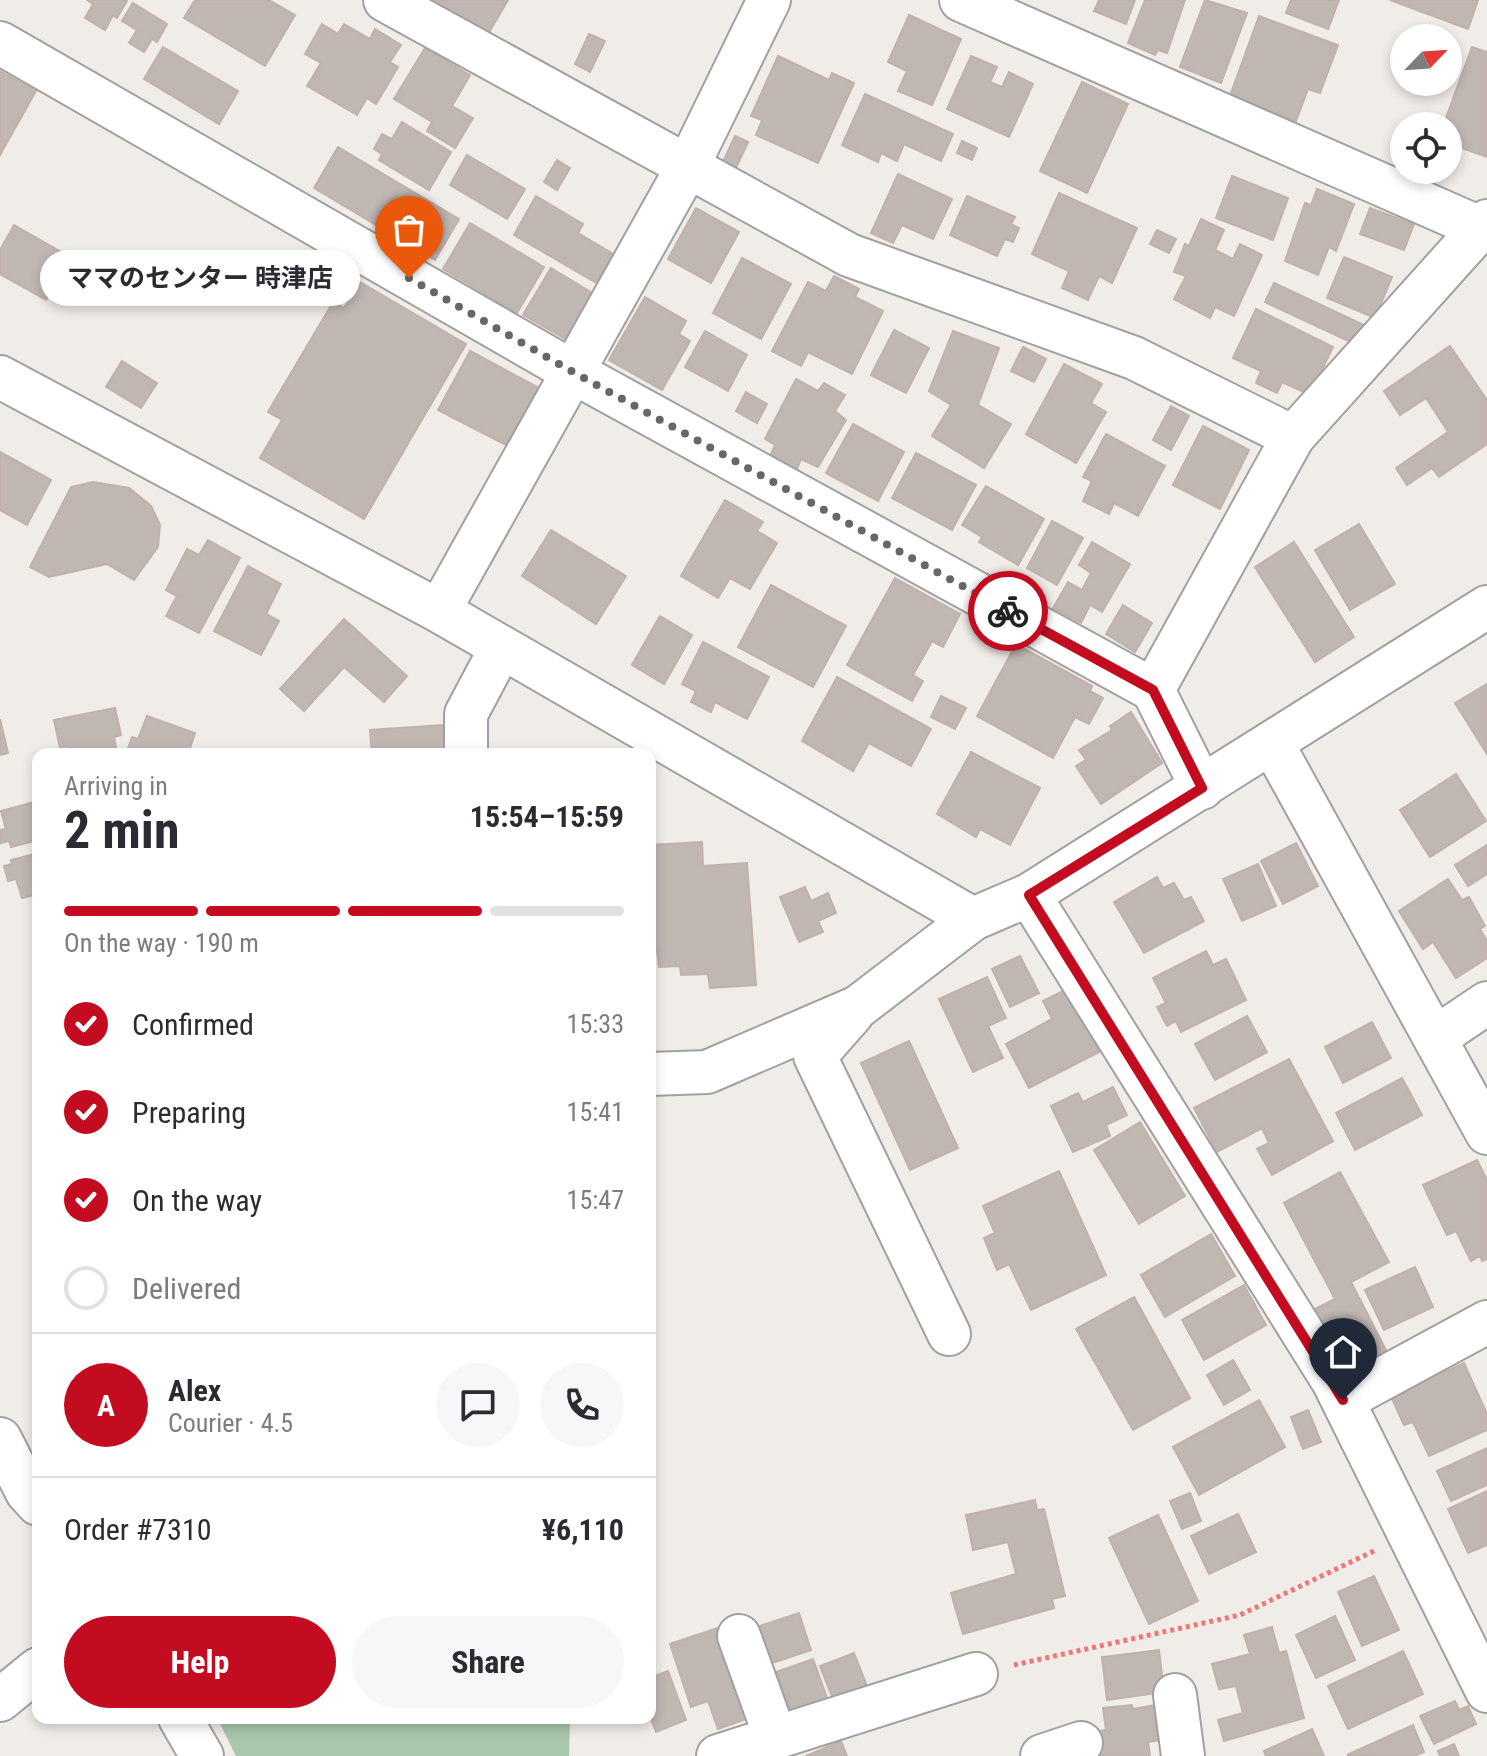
<!DOCTYPE html>
<meta charset="utf-8">
<style>
:root{--surface:#fff;--page:#f7f7f7;--text:#2b2b33;--muted:#7c7c81;--line:#e1e1e2;--accent:#c30c20}
body{margin:0;font-family:"Roboto Condensed","Noto Sans JP",sans-serif;background:var(--page);color:var(--text);height:100vh;display:flex;flex-direction:column;font-size:30px;white-space:nowrap}
*{box-sizing:border-box;margin:0}
p{font-size:26px;color:var(--muted)}
.icon{flex:none;width:44px;height:44px;fill:none;stroke:currentColor;stroke-width:2;stroke-linecap:round;stroke-linejoin:round}
.map{position:relative;flex:1;overflow:hidden}
.panel{position:absolute;left:32px;top:748px;width:624px;height:976px;display:flex;flex-direction:column;background:var(--surface);border-radius:16px;box-shadow:0 4px 12px #0003}
.panel>*{flex:none}
.needle{width:52px;rotate:65deg}
.tools{position:absolute;left:1390px;top:24px;display:grid;gap:16px}
.tools a{display:grid;place-items:center;width:72px;height:72px;border-radius:50%;background:var(--surface);box-shadow:0 4px 12px #0003;font-size:40px}
.pin{position:absolute;display:grid;place-items:center;width:68px;height:68px;color:#fff;margin:-82px -34px;border-radius:50% 50% 50% 0;rotate:-45deg;box-shadow:0 0 8px #0007}
.pin .icon{rotate:45deg}
.courier{position:absolute;display:grid;place-items:center;width:80px;height:80px;margin:-40px;border:6px solid #c30c20;border-radius:50%;background:#fff;color:#222;box-shadow:0 2px 10px #0007}
.bubble{position:absolute;height:56px;border-radius:28px;background:var(--surface);box-shadow:0 4px 12px #0003;font-size:26px;font-weight:700;line-height:56px;text-align:center}
.overview em{font-style:normal;font-weight:700}
.overview div{display:flex;flex-direction:column-reverse}
.overview{display:flex;align-items:center;justify-content:space-between;height:136px;padding:0 32px}
h1{font-size:52px;font-weight:700;line-height:60px}
.bar{display:grid;grid-template-columns:repeat(4,1fr);gap:12px 8px;align-content:center;height:96px;padding:0 32px}
.bar i{height:10px;border-radius:6px;background:var(--line)}
.bar .active{background:var(--accent)}
.bar p{grid-column:span 4}
.line{display:flex;align-items:center;gap:20px;padding:0 32px;border-top:2px solid var(--line)}
.line div{flex:1}
.round{display:grid;place-items:center;flex:none;width:84px;height:84px;border-radius:42px;background:var(--page)}
ol{padding:0 32px;list-style:none}
li{display:flex;align-items:center;gap:24px;height:88px}
li p{margin-inline-start:auto}
li .icon{padding:8px;border-radius:50%;background:var(--accent);color:#fff;stroke-width:4}
li:last-child{color:var(--muted)}
li i{width:44px;height:44px;border:4px solid var(--line);border-radius:50%}
.action{display:flex;gap:16px;margin-top:auto;padding:16px 32px}
.action a{flex:1;height:92px;border-radius:48px;background:var(--accent);color:#fff;font-size:32px;font-weight:700;line-height:92px;text-align:center}
.action a+a{background:var(--page);color:var(--text)}
.map>svg:first-child{display:block}
.cemetery{fill:#a9c7ab}
.building{fill:#c0b7b3;stroke:#c1b1aa;stroke-width:2}
.lines{fill:none;stroke-linecap:round;stroke-linejoin:round}
.minor-casing{stroke:#a1a1a1;stroke-width:46}
.path{stroke:#f17677;stroke-width:5;stroke-dasharray:4 4;stroke-linecap:butt}
.minor{stroke:#fff;stroke-width:42}
.done{stroke:#696766;stroke-width:8;stroke-dasharray:0 14.4}
.route{stroke:#c30c20;stroke-width:10}
</style>
<div class="map">
<svg width="1487" height="1756" viewBox="0 0 1487 1756">
<rect width="100%" height="100%" fill="#f0ece7"/>
<polygon class="cemetery" points="217,1718 570,1718 569,1756 236,1756"/>
<g class="building">
<polygon points="87,0 126,0 127,1 117,18 113,15 105,30 85,18 93,4"/>
<polygon points="195,0 269,0 295,15 265,66 184,18"/>
<polygon points="426,0 508,0 487,36"/>
<polygon points="1099,0 1135,0 1126,24 1094,11"/>
<polygon points="1145,0 1185,0 1167,53 1158,50 1155,55 1128,43"/>
<polygon points="1205,0 1247,13 1221,83 1180,67"/>
<polygon points="1291,0 1339,0 1328,29 1286,13"/>
<polygon points="1390,0 1478,0 1468,29"/>
<polygon points="133,3 167,24 157,42 152,39 144,52 129,43 137,30 122,21"/>
<polygon points="909,15 961,39 932,105 898,91 907,71 888,62"/>
<polygon points="1259,16 1338,45 1320,93 1308,89 1296,121 1230,96"/>
<polygon points="322,24 338,34 344,24 370,39 375,29 401,45 390,62 398,67 376,104 367,98 357,115 307,86 321,63 305,54"/>
<polygon points="589,34 605,41 590,72 575,64"/>
<polygon points="163,47 238,91 219,124 144,79"/>
<polygon points="1472,47 1487,52 1487,157 1448,143 1448,126 1443,126"/>
<polygon points="425,48 470,75 452,106 473,118 455,148 427,131 432,122 394,99"/>
<polygon points="778,56 829,80 832,73 854,83 818,163 756,135 762,120 751,116"/>
<polygon points="971,56 997,67 990,82 1002,87 1009,72 1033,84 1009,137 947,109"/>
<polygon points="0,71 36,91 0,155"/>
<polygon points="1082,82 1128,104 1087,193 1040,171"/>
<polygon points="865,94 953,134 941,161 904,144 897,161 881,153 878,162 842,145"/>
<polygon points="402,122 451,152 429,190 379,160 382,154 374,149 382,134 392,139"/>
<polygon points="735,136 748,142 736,168 723,162"/>
<polygon points="962,141 977,148 972,160 957,153"/>
<polygon points="338,147 459,219 435,260 314,188"/>
<polygon points="467,155 525,189 507,219 450,185"/>
<polygon points="557,160 570,168 557,190 544,182"/>
<polygon points="1420,170 1437,170 1433,182 1418,177"/>
<polygon points="898,174 952,199 933,239 902,225 893,243 871,233"/>
<polygon points="1232,176 1288,198 1273,240 1216,218"/>
<polygon points="1317,189 1354,204 1336,251 1329,247 1318,275 1285,261 1305,203 1311,205"/>
<polygon points="1059,193 1137,228 1112,283 1099,276 1088,300 1062,288 1069,271 1032,254"/>
<polygon points="536,196 583,224 578,233 615,255 598,284 514,235"/>
<polygon points="967,196 1015,217 1011,224 1019,228 1013,242 1005,239 997,256 950,235"/>
<polygon points="696,208 739,232 711,283 668,259"/>
<polygon points="1370,208 1414,224 1404,250 1360,234"/>
<polygon points="1201,219 1224,230 1215,250 1233,259 1240,244 1262,255 1234,316 1215,307 1210,318 1174,299 1186,276 1174,272 1185,244 1189,246"/>
<polygon points="470,223 544,267 517,313 443,269"/>
<polygon points="14,225 70,257 46,300 0,274 0,250"/>
<polygon points="1157,230 1176,239 1169,253 1150,244"/>
<polygon points="1344,257 1392,277 1375,318 1327,298"/>
<polygon points="742,258 791,284 761,339 713,313"/>
<polygon points="551,268 594,294 567,340 523,315"/>
<polygon points="834,276 859,289 855,297 883,311 852,374 808,352 801,366 772,351 808,282 826,291"/>
<polygon points="360,282 466,344 364,519 260,458 282,420 268,412 333,302 344,308"/>
<polygon points="1274,283 1368,327 1359,346 1265,302"/>
<polygon points="645,297 686,321 679,334 690,341 662,390 609,360"/>
<polygon points="1256,309 1333,347 1310,395 1282,382 1277,393 1256,383 1261,371 1233,358"/>
<polygon points="894,330 929,348 906,393 871,375"/>
<polygon points="705,331 747,355 728,391 685,367"/>
<polygon points="953,331 999,348 978,405 1011,424 984,468 932,436 951,405 929,391"/>
<polygon points="1450,346 1487,400 1487,444 1439,477 1432,468 1407,485 1396,468 1448,432 1426,398 1400,415 1384,391"/>
<polygon points="1023,347 1046,359 1034,382 1011,371"/>
<polygon points="470,351 539,388 508,446 438,410"/>
<polygon points="122,361 157,383 141,408 106,387"/>
<polygon points="1064,364 1102,384 1091,403 1106,412 1076,463 1026,434"/>
<polygon points="796,379 818,391 824,383 845,395 835,411 846,420 818,467 801,459 797,469 770,457 775,445 765,439"/>
<polygon points="746,392 767,404 757,423 736,411"/>
<polygon points="1171,406 1189,416 1171,450 1153,440"/>
<polygon points="853,424 904,452 878,501 826,473"/>
<polygon points="1203,426 1249,450 1220,509 1173,485"/>
<polygon points="1106,434 1165,466 1138,516 1114,503 1109,514 1083,501 1092,481 1083,477"/>
<polygon points="0,452 51,480 27,525 0,510"/>
<polygon points="916,453 976,485 952,530 892,498"/>
<polygon points="93,482 129,488 151,506 160,525 158,547 134,580 107,564 49,577 30,567 71,487"/>
<polygon points="986,486 1044,519 1018,565 979,542 982,537 962,525"/>
<polygon points="725,500 763,522 757,531 777,543 750,589 730,578 718,598 681,576"/>
<polygon points="1052,521 1083,538 1057,585 1027,568"/>
<polygon points="1359,524 1395,584 1350,610 1315,550"/>
<polygon points="551,530 626,576 596,624 522,576"/>
<polygon points="208,540 240,558 199,633 166,616 177,596 166,590 187,549 199,555"/>
<polygon points="1092,542 1130,564 1102,612 1090,605 1081,623 1053,608 1068,582 1082,590 1091,573 1079,565"/>
<polygon points="1294,542 1354,637 1315,662 1255,567"/>
<polygon points="248,566 281,584 266,614 279,621 261,655 214,631"/>
<polygon points="895,578 960,614 943,647 932,641 913,675 923,681 912,701 847,665"/>
<polygon points="771,585 846,626 813,687 738,647"/>
<polygon points="1123,605 1152,623 1135,652 1106,634"/>
<polygon points="660,616 692,635 664,684 632,665"/>
<polygon points="344,619 407,676 384,702 344,667 304,711 280,689"/>
<polygon points="703,642 769,677 747,719 715,702 711,712 691,702 696,691 682,684"/>
<polygon points="1016,644 1092,686 1090,691 1103,698 1089,724 1075,717 1053,758 977,716"/>
<polygon points="837,677 931,729 911,766 869,743 853,771 802,741"/>
<polygon points="1487,684 1487,754 1455,703"/>
<polygon points="941,696 966,708 955,729 931,717"/>
<polygon points="115,708 121,735 114,737 117,752 69,754 67,746 60,748 54,720"/>
<polygon points="1131,712 1162,763 1101,804 1076,766 1086,760 1079,750 1112,730 1110,726"/>
<polygon points="147,716 195,733 188,754 126,754 132,737 138,739"/>
<polygon points="0,719 8,753 0,755"/>
<polygon points="443,725 445,754 372,754 370,730"/>
<polygon points="971,752 1040,788 1010,845 980,829 976,837 937,814"/>
<polygon points="1456,774 1486,821 1430,857 1400,810"/>
<polygon points="34,802 38,840 11,847 9,841 1,843 0,830 6,829 1,811"/>
<polygon points="702,842 703,866 747,863 756,985 710,988 708,974 681,975 680,966 659,967 657,951 650,951 650,845"/>
<polygon points="1296,843 1318,886 1283,904 1261,861"/>
<polygon points="1487,845 1487,874 1468,886 1455,865"/>
<polygon points="38,853 38,894 22,898 16,879 8,881 4,866 12,864 11,860"/>
<polygon points="1258,864 1276,906 1242,921 1223,879"/>
<polygon points="1157,877 1163,888 1174,883 1184,900 1191,897 1204,921 1144,953 1114,902"/>
<polygon points="1448,879 1462,900 1469,897 1485,926 1480,929 1487,941 1487,958 1456,978 1433,942 1423,949 1399,911"/>
<polygon points="805,887 811,901 828,893 836,913 818,921 823,932 799,942 780,897"/>
<polygon points="1206,951 1213,965 1226,959 1246,1000 1181,1032 1176,1021 1167,1026 1157,1007 1166,1003 1153,978"/>
<polygon points="1020,956 1039,993 1010,1007 992,969"/>
<polygon points="987,977 1006,1018 988,1026 1003,1058 973,1072 939,999"/>
<polygon points="1067,989 1099,1052 1029,1088 1006,1044 1052,1019 1043,1001"/>
<polygon points="1247,1016 1267,1052 1215,1080 1195,1044"/>
<polygon points="1372,1022 1391,1058 1343,1083 1325,1047"/>
<polygon points="909,1041 958,1148 910,1170 861,1063"/>
<polygon points="1289,1059 1333,1141 1272,1175 1257,1149 1269,1143 1262,1128 1217,1152 1194,1108"/>
<polygon points="1402,1078 1422,1115 1355,1150 1336,1113"/>
<polygon points="1113,1087 1127,1115 1106,1125 1110,1136 1073,1152 1051,1106 1078,1093 1083,1102"/>
<polygon points="1140,1122 1185,1196 1139,1224 1094,1150"/>
<polygon points="1477,1160 1487,1180 1487,1259 1482,1261 1480,1256 1471,1261 1456,1231 1447,1235 1423,1185"/>
<polygon points="1059,1171 1106,1275 1031,1310 1009,1264 997,1270 984,1238 995,1233 983,1206"/>
<polygon points="1340,1172 1389,1262 1351,1282 1388,1354 1368,1365 1365,1358 1344,1369 1313,1310 1335,1299 1284,1203"/>
<polygon points="1211,1234 1235,1276 1165,1317 1141,1275"/>
<polygon points="1415,1267 1433,1307 1384,1330 1365,1290"/>
<polygon points="1244,1285 1266,1325 1204,1360 1182,1320"/>
<polygon points="1134,1297 1190,1398 1133,1430 1076,1329"/>
<polygon points="1233,1360 1250,1390 1224,1405 1207,1375"/>
<polygon points="1464,1363 1487,1414 1487,1430 1429,1456 1413,1422 1404,1425 1389,1392 1444,1366 1447,1371"/>
<polygon points="1259,1400 1285,1447 1199,1495 1173,1447"/>
<polygon points="1308,1410 1321,1442 1303,1449 1291,1417"/>
<polygon points="1487,1448 1487,1485 1451,1501 1437,1471"/>
<polygon points="1487,1491 1487,1545 1468,1553 1448,1509"/>
<polygon points="1190,1493 1201,1521 1182,1529 1170,1501"/>
<polygon points="1035,1500 1037,1510 1044,1509 1065,1596 1052,1599 1054,1608 963,1634 951,1593 1016,1574 1008,1542 973,1550 966,1515"/>
<polygon points="1238,1514 1256,1552 1209,1574 1191,1536"/>
<polygon points="1158,1515 1198,1601 1149,1624 1109,1538"/>
<polygon points="1374,1576 1399,1630 1362,1646 1338,1592"/>
<polygon points="799,1613 811,1650 769,1664 757,1627"/>
<polygon points="1335,1616 1355,1660 1316,1678 1296,1635"/>
<polygon points="721,1627 752,1717 718,1729 708,1701 691,1707 670,1644"/>
<polygon points="1272,1627 1279,1653 1286,1651 1304,1718 1224,1741 1218,1720 1243,1713 1236,1686 1219,1689 1212,1664 1250,1654 1244,1635"/>
<polygon points="1159,1650 1164,1692 1107,1700 1102,1657"/>
<polygon points="1403,1651 1423,1694 1348,1729 1328,1686"/>
<polygon points="854,1653 867,1686 833,1699 820,1666"/>
<polygon points="813,1659 828,1701 791,1714 776,1672"/>
<polygon points="668,1671 686,1720 656,1732 650,1716 650,1678"/>
<polygon points="1455,1701 1459,1710 1468,1706 1476,1724 1434,1744 1420,1716"/>
<polygon points="1132,1705 1133,1709 1156,1705 1161,1740 1148,1742 1150,1756 1101,1756 1098,1731 1106,1730 1103,1708"/>
<polygon points="1413,1725 1424,1752 1414,1756 1347,1755"/>
<polygon points="1312,1729 1324,1756 1266,1756 1264,1751"/>
<polygon points="841,1741 847,1756 806,1756"/>
<polygon points="1454,1744 1459,1756 1440,1756 1438,1751"/>
</g>
<g class="lines">
<defs>
<g id="minor">
<polyline points="385,0 849,255 1134,358 1293,437"/>
<polyline points="961,0 1487,231"/>
<polyline points="0,43 573,372 1153,690"/>
<polyline points="0,377 439,611 973,919"/>
<polyline points="439,611 688,166 769,0"/>
<polyline points="1272,743 1487,1133"/>
<polyline points="466,754 466,714 501,648"/>
<polyline points="1202,788 1153,690 1293,437 1487,221"/>
<polyline points="1029,895 1333,1381 1487,1691"/>
<polyline points="852,1014 815,1056 949,1334"/>
<polyline points="1435,1038 1487,1003"/>
<polyline points="650,1074 707,1072 858,1007 973,919 1029,895 1487,607"/>
<polyline points="1343,1400 1487,1322"/>
<polyline points="0,1439 27,1492 38,1504"/>
<polyline points="739,1636 775,1736"/>
<polyline points="1175,1695 1183,1756"/>
<polyline points="0,1700 38,1669"/>
<polyline points="180,1718 202,1756"/>
<polyline points="718,1756 976,1674"/>
<polyline points="1042,1756 1081,1743"/>
</g>
</defs>
<use href="#minor" class="minor-casing"/>
<polyline class="path" points="1014,1665 1240,1615 1376,1550"/>
<use href="#minor" class="minor"/>
</g>
<g class="lines">
<polyline class="done" points="409,278 573,372 1008,611"/>
<polyline class="route" points="1008,611 1153,690 1202,788 1029,895 1343,1400"/>
</g>
</svg>
<div class="tools">
<a><svg class="needle" viewBox="-14 -14 28 28"><path d="M0-13l5 13h-10z" fill="#e53935"/><path d="M0 13l5-13h-10z" fill="#7c7c81"/></svg></a>
<a><svg class="icon" aria-label="locate" viewBox="0 0 24 24"><circle cx="12" cy="12" r="6"/><path d="M12 2v4M12 18v4M2 12h4M18 12h4"/></svg></a>
</div>
<div class="pin" style="left:409px;top:278px;background:#ea580c"><svg class="icon" aria-label="bag" viewBox="0 0 24 24"><path d="M5 8h14l-1 12H6zM9 8a3 3 0 0 1 6 0"/></svg></div>
<div class="pin" style="left:1343px;top:1400px;background:#1f2937"><svg class="icon" aria-label="home" viewBox="0 0 24 24"><path d="M3 11l9-7 9 7M6 9v11h12V9"/></svg></div>
<div class="courier" style="left:1008px;top:611px"><svg class="icon" aria-label="bike" viewBox="0 0 24 24"><circle cx="6" cy="16" r="4"/><circle cx="18" cy="16" r="4"/><path d="M6 16l4-8h5l3 8M10 8l3 8H6M13 5h3"/></svg></div>
<div class="bubble" style="left:40px;top:250px;width:320px">ママのセンター 時津店</div>
<section class="panel">
<div class="overview"><div><h1>2 min</h1><p>Arriving in</p></div><em>15:54–15:59</em></div>
<div class="bar"><i class="active"></i><i class="active"></i><i class="active"></i><i></i><p>On the way · 190 m</p></div>
<ol>
<li><svg class="icon" aria-label="check" viewBox="0 0 24 24"><path d="M5 12l5 5 9-10"/></svg>Confirmed<p>15:33</p></li>
<li><svg class="icon" aria-label="check" viewBox="0 0 24 24"><path d="M5 12l5 5 9-10"/></svg>Preparing<p>15:41</p></li>
<li><svg class="icon" aria-label="check" viewBox="0 0 24 24"><path d="M5 12l5 5 9-10"/></svg>On the way<p>15:47</p></li>
<li><i></i>Delivered</li>
</ol>
<div class="line" style="height:144px"><b class="round" style="background:var(--accent);color:#fff">A</b><div><b>Alex</b><p>Courier · 4.5</p></div><a class="round"><svg class="icon" aria-label="chat" viewBox="0 0 24 24"><path d="M4 5h16v11H9l-5 4z"/></svg></a><a class="round"><svg class="icon" aria-label="phone" viewBox="0 0 24 24"><path d="M5 4h4l2 5-3 2q2 4 5 5l2-3 5 2v4C11 20 4 13 5 4z"/></svg></a></div>
<div class="line" style="height:104px"><div>Order #7310</div><b>¥6,110</b></div>
<div class="action"><a>Help</a><a>Share</a></div>
</section>
</div>
